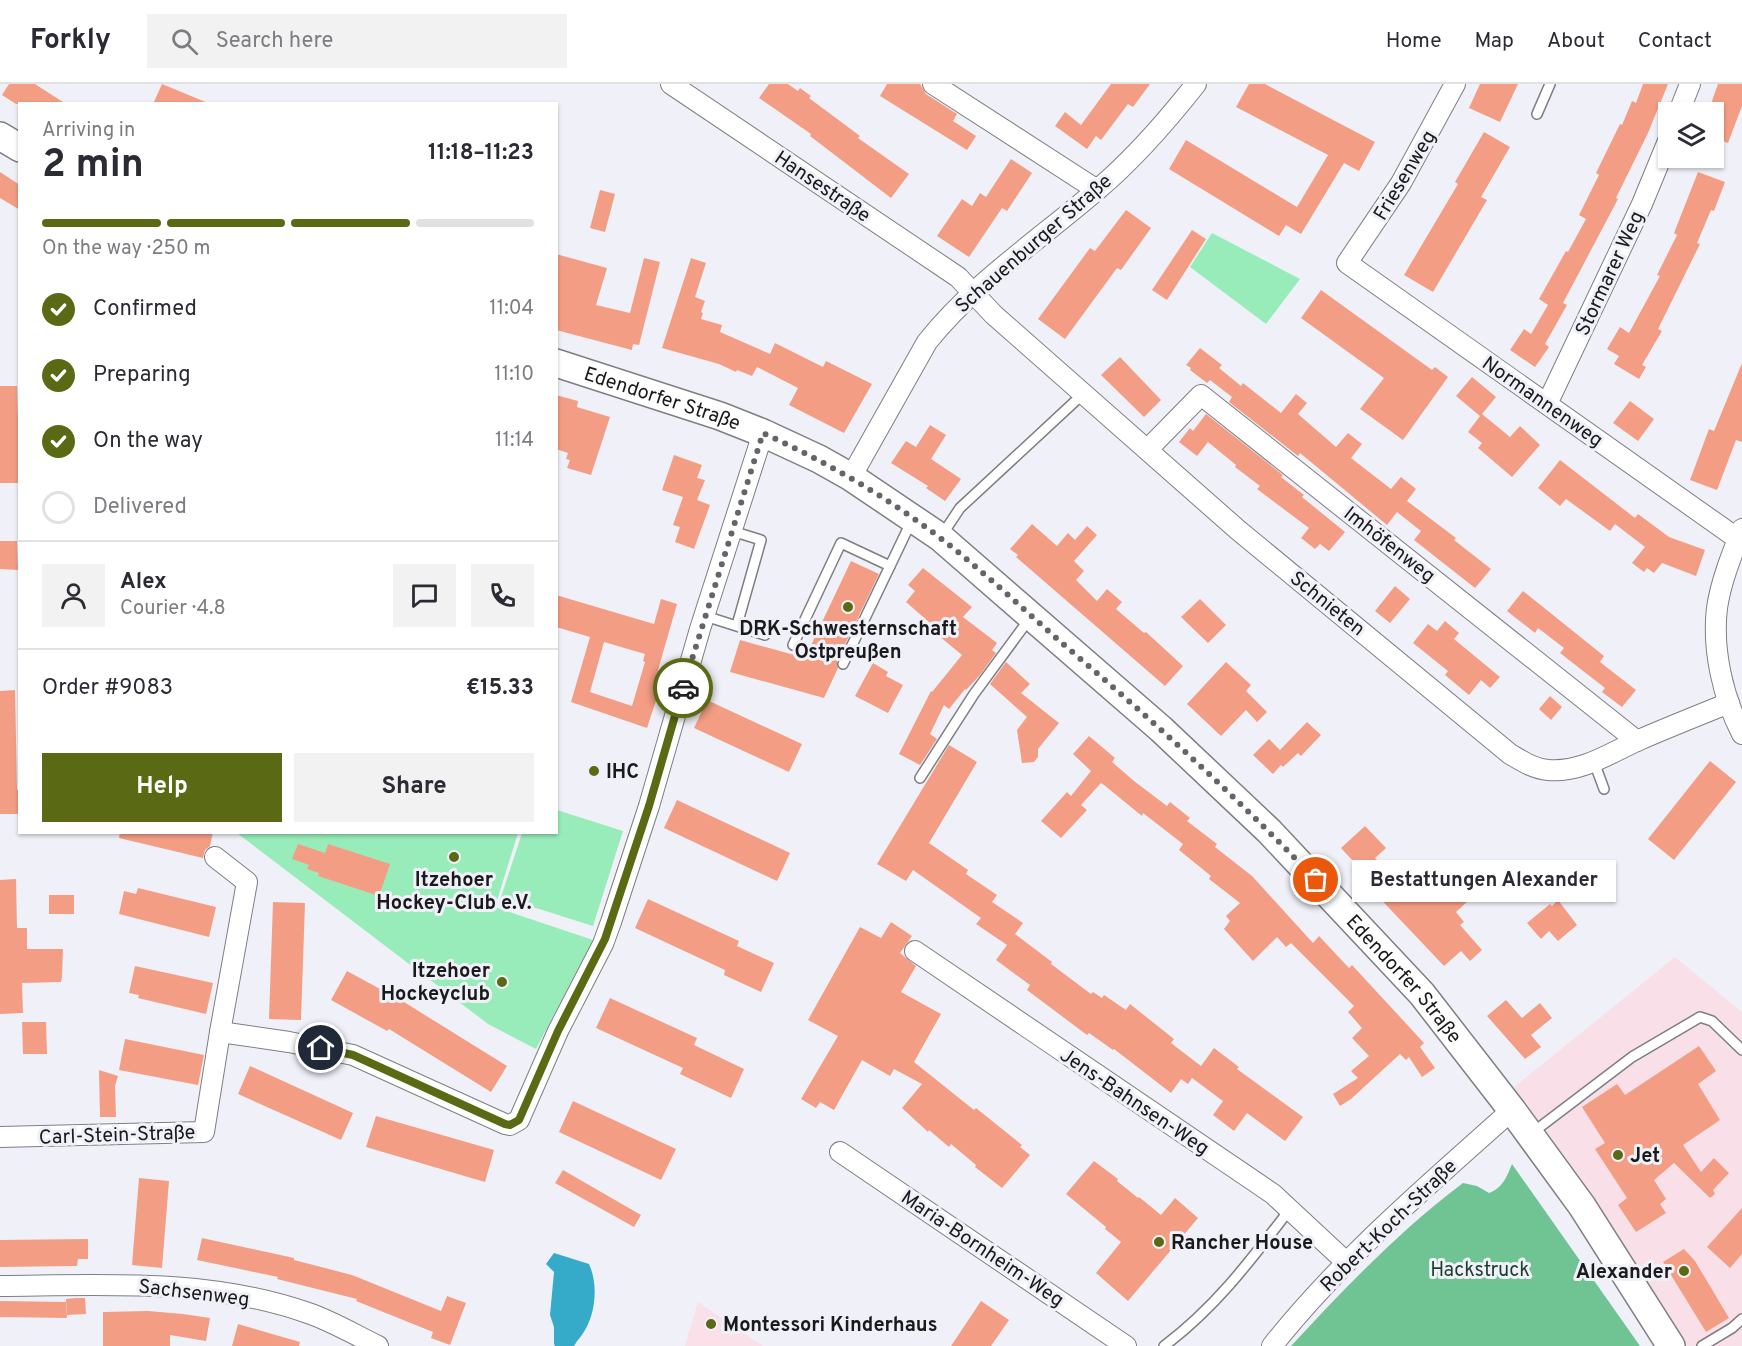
<!DOCTYPE html>
<meta charset="utf-8">
<style>
:root{--surface:#fff;--page:#f2f2f3;--text:#2b2b33;--muted:#7c7c81;--line:#e1e1e2;--accent:#5a6913}
body{margin:0;font-family:Overpass,sans-serif;background:var(--page);color:var(--text);height:100vh;display:flex;flex-direction:column;font-size:22px;white-space:nowrap}
*{box-sizing:border-box;margin:0}
p{font-size:20px;color:var(--muted)}
.icon{flex:none;width:33px;height:33px;fill:none;stroke:currentColor;stroke-width:2;stroke-linecap:round;stroke-linejoin:round}
.map{position:relative;flex:1;overflow:hidden}
.details{position:absolute;left:18px;top:18px;width:540px;height:732px;display:flex;flex-direction:column;background:var(--surface);border-radius:0px;box-shadow:0 2px 4px #0004}
.details>*{flex:none}
.tools{position:absolute;left:1658px;top:18px;display:grid;gap:12px}
.tools a{display:grid;place-items:center;width:66px;height:66px;border-radius:0px;background:var(--surface);box-shadow:0 2px 4px #0004;font-size:30px}
.pin{position:absolute;display:grid;place-items:center;width:51px;height:51px;color:#fff;margin:-26px;border:3px solid #fff;border-radius:50%;box-shadow:0 2px 6px #0007}
.courier{position:absolute;display:grid;place-items:center;width:60px;height:60px;margin:-30px;border:4px solid #5a6913;border-radius:50%;background:#fff;color:#222;box-shadow:0 2px 8px #0007}
.bubble{position:absolute;height:42px;border-radius:0px;background:var(--surface);box-shadow:0 2px 4px #0004;font-size:20px;font-weight:700;line-height:42px;text-align:center}
.headline em{font-style:normal;font-weight:700}
.headline div{display:flex;flex-direction:column-reverse}
.headline{display:flex;align-items:center;justify-content:space-between;height:102px;padding:0 24px}
h1{font-size:39px;font-weight:700;line-height:45px}
.bar{display:grid;grid-template-columns:repeat(4,1fr);gap:9px 6px;align-content:center;height:72px;padding:0 24px}
.bar i{height:8px;border-radius:4px;background:var(--line)}
.bar .selected{background:var(--accent)}
.bar p{grid-column:span 4}
.line{display:flex;align-items:center;gap:15px;padding:0 24px;border-top:2px solid var(--line)}
.line div{flex:1}
.round{display:grid;place-items:center;flex:none;width:63px;height:63px;border-radius:0px;background:var(--page)}
ol{padding:0 24px;list-style:none}
li{display:flex;align-items:center;gap:18px;height:66px}
li p{margin-inline-start:auto}
li .icon{padding:6px;border-radius:50%;background:var(--accent);color:#fff;stroke-width:4}
li:last-child{color:var(--muted)}
li i{width:33px;height:33px;border:3px solid var(--line);border-radius:50%}
.button{display:flex;gap:12px;margin-top:auto;padding:12px 24px}
.button a{flex:1;height:69px;border-radius:0px;background:var(--accent);color:#fff;font-size:24px;font-weight:700;line-height:69px;text-align:center}
.button a+a{background:var(--page);color:var(--text)}
header{display:flex;align-items:center;gap:36px;box-sizing:border-box;height:84px;padding:0 30px;background:var(--surface);border-bottom:2px solid var(--line)}
header strong{font-size:28px}
nav{display:flex;gap:33px;margin-inline-start:auto;font-size:21px}
.search{width:420px;height:54px;background:var(--page);display:flex;align-items:center;gap:15px;box-sizing:border-box;padding:0 21px;border-radius:0px;color:var(--muted);font-size:22px}
.map>svg:first-child{display:block}
.commercial{fill:#f9e0e8}
.education{fill:#f9e0e9}
.green{fill:#98ecba}
.forest{fill:#70c493}
.water{fill:#35abc9}
.building{fill:#f49d85;fill-rule:evenodd}
.lines{fill:none;stroke-linecap:round;stroke-linejoin:round}
.lane-casing{stroke:#7e7e84;stroke-width:12}
.street-casing{stroke:#7e7e84;stroke-width:22}
.secondary-casing{stroke:#7e7e84;stroke-width:30}
.lane{stroke:#fff;stroke-width:9}
.street{stroke:#fff;stroke-width:20}
.secondary{stroke:#fff;stroke-width:27}
.done{stroke:#656569;stroke-width:6;stroke-dasharray:0 10.8}
.route{stroke:#5a6913;stroke-width:8}
.poi-dot{fill:#5a6913;stroke:#f0f1f8;stroke-width:2}
.labels{text-anchor:middle;stroke-width:6;stroke-linejoin:round;paint-order:stroke}
.street-label{font-size:20px;fill:#1a1a1c;stroke:#f0f1f8}
.poi-label{font-size:20px;font-weight:bold;fill:#1a1a1c;stroke:#f0f1f8;text-anchor:start}
.park-label{font-size:20px;fill:#1a3f2a;stroke:#f0f1f8}
</style>
<header>
<strong>Forkly</strong>
<div class="search"><svg class="icon" aria-label="search" viewBox="0 0 24 24"><circle cx="10" cy="10" r="6"/><path d="M15 15l6 6"/></svg>Search here</div>
<nav><a>Home</a><a>Map</a><a>About</a><a>Contact</a></nav>
</header>
<div class="map">
<svg width="1742" height="1262" viewBox="0 0 1742 1262">
<rect width="100%" height="100%" fill="#f0f1f8"/>
<polygon class="commercial" points="1675,873 1742,928 1742,1262 1687,1262 1597,1119 1514,1003"/>
<polygon class="education" points="698,1218 763,1262 685,1262"/>
<g class="green">
<polygon points="1212,149 1300,195 1266,240 1190,183"/>
<polygon points="557,726 623,747 593,842 501,813 522,749 556,748"/>
<polygon points="237,749 518,749 495,823 593,856 536,965 488,940"/>
</g>
<path class="forest" d="M1512,1080L1640,1262H1291C1344,1205 1400,1146 1463,1099L1477,1102L1489,1109C1503,1104 1507,1092 1512,1080Z"/>
<path class="water" d="M554,1169L589,1180C598,1199 596,1228 585,1246C582,1252 577,1256 574,1262H555L554,1260V1243L550,1231L554,1188L546,1180Z"/>
<g class="building">
<polygon points="9,0 35,0 66,20 16,20 2,11"/>
<polygon points="162,0 208,19 208,20 153,20"/>
<polygon points="769,0 788,0 798,7 800,4 811,12 809,14 860,52 858,54 909,90 891,114 810,52 811,50 759,14"/>
<polygon points="887,0 920,0 926,10 957,30 953,37 976,52 967,66 880,12"/>
<polygon points="1111,0 1150,0 1133,23 1128,20 1101,56 1096,52 1087,65 1055,42 1065,28 1081,41"/>
<polygon points="1249,0 1265,0 1375,58 1359,87 1344,79 1301,150 1286,141 1279,152 1169,85 1186,56 1297,123 1328,71 1236,23"/>
<polygon points="1480,0 1518,0 1500,38 1469,24"/>
<polygon points="1643,0 1668,0 1648,49 1616,114 1618,115 1563,219 1567,221 1545,260 1549,263 1535,283 1510,266 1524,245 1531,250 1548,221 1539,215 1566,167 1568,168 1586,135 1579,131 1599,91 1596,89 1620,40 1622,41 1632,17 1636,19"/>
<polygon points="1718,0 1742,0 1742,22 1728,59 1713,54 1713,28 1708,28"/>
<polygon points="1484,48 1510,63 1481,113 1487,116 1433,208 1404,191 1458,100 1455,98"/>
<polygon points="1011,75 1032,89 1007,127 1002,124 969,173 937,152 962,115 972,122 980,109 986,113"/>
<polygon points="0,88 20,101 20,126 0,114"/>
<polygon points="1698,88 1725,98 1714,127 1711,126 1697,159 1700,160 1658,245 1662,247 1642,281 1646,283 1639,295 1614,280 1619,272 1607,265 1620,243 1629,249 1660,192 1657,191 1677,151 1674,149"/>
<polygon points="600,106 615,110 605,148 590,144"/>
<polygon points="1126,126 1151,144 1121,186 1117,184 1065,255 1038,235 1090,164 1095,167"/>
<polygon points="1192,146 1206,155 1167,216 1152,206"/>
<polygon points="556,170 607,184 596,221 630,229 644,174 660,178 639,261 633,260 632,266 556,246"/>
<polygon points="691,174 706,179 695,213 705,217 701,228 703,229 701,235 722,241 720,248 770,270 775,259 823,283 826,277 872,300 844,349 789,321 798,304 757,283 752,292 737,286 736,288 719,280 662,264"/>
<polygon points="1321,206 1432,286 1435,283 1448,293 1403,356 1360,325 1384,294 1301,234"/>
<polygon points="1200,264 1222,281 1219,284 1241,302 1243,299 1281,329 1296,310 1307,319 1298,330 1336,363 1348,349 1362,360 1351,374 1391,405 1401,393 1416,405 1407,417 1456,454 1454,456 1491,485 1475,504 1414,456 1421,447 1397,428 1387,441 1300,369 1298,372 1229,318 1232,313 1210,296 1207,299 1190,286 1191,284 1186,281"/>
<polygon points="1120,273 1161,316 1144,333 1101,291"/>
<polygon points="1742,279 1742,358 1736,356 1717,406 1690,396 1709,345 1714,347"/>
<polygon points="1472,293 1496,313 1482,330 1510,353 1520,342 1540,361 1512,393 1478,364 1482,359 1468,348 1480,332 1456,312"/>
<polygon points="0,302 17,302 20,399 0,399"/>
<polygon points="556,311 578,317 577,323 610,333 591,391 567,384 570,376 566,375 568,369 556,365"/>
<polygon points="1630,317 1654,335 1638,357 1613,339"/>
<polygon points="1206,330 1283,391 1281,393 1304,411 1302,413 1345,448 1329,467 1320,460 1315,465 1301,454 1309,444 1257,405 1260,402 1235,383 1236,381 1208,358 1197,372 1179,358 1190,344 1193,347"/>
<polygon points="930,341 946,351 931,375 961,395 945,417 926,404 928,402 891,379 906,357 916,363"/>
<polygon points="674,371 702,381 697,394 705,396 697,416 710,421 694,465 675,458 680,443 673,441 683,413 662,406"/>
<polygon points="1560,376 1635,434 1638,430 1669,453 1705,466 1696,492 1662,479 1654,489 1647,484 1644,488 1632,479 1645,463 1615,440 1610,447 1566,415 1560,422 1538,404"/>
<polygon points="1032,440 1057,462 1068,449 1075,456 1087,442 1097,451 1074,477 1084,487 1076,496 1097,517 1107,505 1122,518 1116,525 1144,549 1146,548 1183,582 1165,602 1016,473 1018,471 1010,465"/>
<polygon points="0,457 17,457 18,486 0,485"/>
<polygon points="851,477 879,490 837,577 838,584 824,614 730,588 740,556 805,574"/>
<polygon points="923,484 972,523 963,533 997,559 992,566 996,569 980,591 966,606 965,605 949,625 944,621 930,650 937,655 920,681 899,670 931,607 932,608 962,571 927,542 930,539 906,518 915,507 908,501"/>
<polygon points="1395,502 1410,515 1390,539 1375,527"/>
<polygon points="1523,507 1604,572 1600,578 1636,606 1622,623 1602,608 1605,604 1560,569 1564,564 1538,544 1535,549 1507,527"/>
<path d="M556,511L654,540L661,515L677,520L656,593L663,595L647,644L571,618L590,553L556,543ZM604,558L645,570L643,577L645,578L632,622L590,608Z"/>
<polygon points="1200,515 1226,541 1208,559 1181,533"/>
<polygon points="1445,537 1459,549 1454,555 1500,593 1490,604 1481,596 1469,611 1445,591 1448,587 1413,559 1428,540 1437,547"/>
<polygon points="1006,578 1030,600 1021,609 1059,639 1038,665 1038,673 1034,678 1022,679 1017,646 1027,633 990,600"/>
<polygon points="1226,578 1251,601 1246,607 1267,628 1257,638 1246,626 1221,652 1187,620"/>
<polygon points="873,579 888,588 886,592 903,601 888,629 855,612"/>
<polygon points="15,606 17,706 20,706 20,730 0,730 0,607"/>
<polygon points="1550,612 1562,623 1551,636 1539,625"/>
<polygon points="707,616 802,660 789,688 694,644"/>
<polygon points="1307,638 1321,651 1301,672 1298,669 1283,683 1281,681 1273,690 1253,671 1269,655 1280,666"/>
<polygon points="1089,652 1115,674 1112,678 1134,697 1167,722 1170,718 1190,734 1187,737 1217,760 1215,763 1252,792 1313,859 1319,852 1349,884 1352,881 1424,959 1420,963 1435,984 1422,993 1409,973 1406,976 1400,970 1351,1015 1340,1022 1333,1010 1358,994 1351,987 1369,972 1352,954 1362,944 1348,928 1354,922 1291,859 1286,863 1277,853 1253,877 1224,845 1230,837 1226,832 1240,819 1209,795 1211,792 1179,766 1183,760 1143,729 1142,732 1104,701 1101,699 1081,721 1087,726 1061,754 1041,737 1067,708 1071,712 1091,687 1073,670"/>
<polygon points="949,661 977,678 929,759 968,786 966,790 997,811 992,818 1023,839 1013,853 1015,850 1052,878 1051,880 1091,910 1093,908 1102,914 1104,911 1126,926 1130,920 1174,955 1171,959 1201,982 1214,964 1239,983 1237,985 1303,1033 1285,1057 1247,1029 1234,1047 1213,1031 1223,1017 1192,994 1188,1000 1181,995 1171,1009 1114,965 1113,966 1089,949 1087,951 1027,906 1030,901 996,876 1007,861 976,840 981,834 913,786 906,797 877,780"/>
<polygon points="1710,677 1736,698 1674,776 1648,755"/>
<polygon points="677,716 790,769 777,797 664,744"/>
<polygon points="1365,742 1386,764 1375,774 1405,806 1421,791 1443,814 1461,797 1463,798 1470,792 1482,804 1456,828 1464,838 1460,841 1482,866 1470,877 1461,867 1444,882 1372,806 1376,802 1341,764"/>
<polygon points="120,748 213,748 210,762 205,766 203,774 119,754"/>
<polygon points="298,760 325,769 328,760 390,780 379,812 318,792 319,789 307,785 309,781 292,775"/>
<polygon points="16,795 17,844 27,844 27,865 63,865 62,893 61,898 22,899 23,929 0,930 0,796"/>
<polygon points="138,804 216,823 209,853 119,830 124,807 136,810"/>
<rect x="49" y="811" width="25" height="19"/>
<polygon points="648,815 739,857 737,862 774,879 761,908 724,891 725,886 635,844"/>
<polygon points="1558,816 1577,841 1558,857 1549,847 1541,855 1527,839 1550,820 1552,822"/>
<polygon points="273,818 305,819 301,936 269,935"/>
<polygon points="891,838 912,852 900,869 916,882 901,908 941,930 914,978 974,1026 976,1024 1022,1061 1020,1063 1030,1071 1002,1104 975,1083 976,1081 951,1060 949,1063 929,1046 928,1048 902,1024 922,1000 894,985 890,992 862,976 834,1026 820,1018 816,1024 801,1015 838,952 808,936 860,843 881,854"/>
<polygon points="135,882 213,899 206,930 138,914 139,911 129,909"/>
<polygon points="347,887 404,918 507,982 491,1008 389,945 387,947 331,916"/>
<polygon points="610,914 697,954 694,961 744,985 731,1014 680,990 683,984 596,944"/>
<polygon points="1506,916 1522,934 1540,919 1552,934 1531,951 1541,963 1525,975 1487,932"/>
<polygon points="22,938 46,938 47,970 23,970"/>
<polygon points="125,955 204,971 198,1001 119,986"/>
<polygon points="1699,962 1716,987 1698,1000 1720,1036 1683,1061 1701,1088 1714,1074 1729,1089 1713,1106 1715,1110 1710,1114 1674,1079 1654,1096 1666,1115 1660,1120 1666,1129 1636,1148 1618,1121 1627,1114 1595,1065 1605,1059 1582,1023 1617,1000 1625,1011"/>
<polygon points="250,982 353,1029 341,1056 238,1010"/>
<polygon points="99,986 118,992 115,1002 116,1033 100,1033"/>
<polygon points="573,1017 676,1065 661,1096 559,1048"/>
<polygon points="376,1032 494,1066 485,1098 366,1063"/>
<polygon points="1094,1077 1118,1095 1117,1097 1138,1114 1139,1113 1161,1131 1175,1114 1198,1134 1128,1217 1096,1189 1121,1158 1105,1145 1106,1143 1066,1110"/>
<polygon points="563,1086 641,1131 634,1143 555,1099"/>
<polygon points="139,1094 169,1097 162,1184 132,1181"/>
<polygon points="1742,1124 1742,1170 1730,1184 1707,1163"/>
<polygon points="202,1154 294,1174 294,1176 352,1191 441,1227 447,1212 466,1219 450,1261 431,1254 433,1248 356,1217 357,1215 277,1195 278,1193 197,1176"/>
<polygon points="88,1155 88,1175 78,1175 77,1182 0,1183 0,1156"/>
<polygon points="1684,1165 1695,1177 1729,1234 1706,1248 1663,1178"/>
<polygon points="76,1214 85,1214 86,1230 67,1231 66,1215"/>
<polygon points="0,1217 66,1218 67,1234 0,1233"/>
<polygon points="981,1217 1009,1236 991,1262 951,1262"/>
<polygon points="148,1227 183,1230 210,1234 206,1257 170,1251 170,1262 103,1262 103,1228"/>
<polygon points="238,1240 300,1258 299,1262 232,1262"/>
</g>
<g class="lines">
<defs>
<g id="lane">
<polyline points="1537,30 1550,0"/>
<polyline points="732,447 761,456 737,541"/>
<polyline points="942,451 960,424 1084,309"/>
<polyline points="705,532 765,551"/>
<polyline points="793,561 841,459 890,482 912,436"/>
<polyline points="843,580 890,482"/>
<polyline points="1594,678 1604,705"/>
<polyline points="920,694 974,610 1030,534"/>
<polyline points="1532,1049 1632,973 1700,933 1712,937 1742,966"/>
<path d="M1164,1262C1215,1224 1251,1176 1290,1125"/>
<polyline points="1702,1262 1732,1244 1742,1235"/>
</g>
<g id="street">
<path d="M671,0L958,193L994,231L1238,446L1510,670C1522,677 1534,685 1548,686C1581,689 1610,669 1639,656C1669,643 1699,631 1729,619"/>
<polyline points="933,0 1097,106"/>
<polyline points="1455,0 1401,99 1347,179 1738,455"/>
<polyline points="1679,28 1690,0"/>
<polyline points="1547,320 1642,120 1668,57"/>
<polyline points="1148,365 1201,311 1637,657"/>
<path d="M851,393L927,258C975,198 1039,156 1097,106C1134,75 1166,38 1196,0"/>
<path d="M1742,445C1732,470 1721,497 1717,524C1712,566 1723,613 1742,650"/>
<polyline points="215,773 247,798 220,948"/>
<polyline points="915,867 1273,1110 1346,1178"/>
<polyline points="0,1053 204,1048 220,948 289,958 353,971 505,1040 510,1041 519,1036 558,947 603,860 611,838 649,722 700,545 763,349"/>
<polyline points="840,1068 1126,1262"/>
<path d="M0,1202C104,1201 208,1194 308,1229C332,1237 355,1251 378,1262"/>
<path d="M1272,1262C1342,1174 1428,1101 1512,1026"/>
</g>
<g id="secondary">
<polyline points="0,52 20,64"/>
<path id="s1" d="M556,279L720,332L763,349L819,375L851,393L940,453L1161,645L1269,747L1422,910L1512,1026L1582,1122L1671,1262"/>
</g>
</defs>
<use href="#lane" class="lane-casing"/>
<use href="#street" class="street-casing"/>
<use href="#secondary" class="secondary-casing"/>
<use href="#lane" class="lane"/>
<use href="#street" class="street"/>
<use href="#secondary" class="secondary"/>
</g>
<g class="lines">
<path class="done" d="M683,604L763,349C826,378 884,411 939,453C982,486 1022,524 1063,560C1151,635 1236,712 1316,796"/>
<polyline class="route" points="321,964 353,971 505,1040 510,1041 519,1036 558,947 605,855 649,722 683,604"/>
</g>
<g class="poi-dot">
<circle cx="848" cy="523" r="6"/>
<circle cx="594" cy="687" r="6"/>
<circle cx="454" cy="773" r="6"/>
<circle cx="502" cy="898" r="6"/>
<circle cx="1618" cy="1071" r="6"/>
<circle cx="1159" cy="1158" r="6"/>
<circle cx="1684" cy="1187" r="6"/>
<circle cx="711" cy="1240" r="6"/>
</g>
<g class="labels">
<g class="street-label">
<text transform="translate(1404 91) rotate(-59)" y="7">Friesenweg</text>
<text transform="translate(823 102) rotate(34)" y="7">Hansestraße</text>
<text transform="translate(1033 159) rotate(-41)" y="7">Schauenburger Straße</text>
<text transform="translate(1609 189) rotate(-65)" y="7">Stormarer Weg</text>
<text dy="7" stroke="none"><textPath href="#s1" startOffset="112">Edendorfer Straße</textPath></text>
<text transform="translate(1543 317) rotate(35)" y="7">Normannenweg</text>
<text transform="translate(1390 460) rotate(38)" y="7">Imhöfenweg</text>
<text transform="translate(1328 519) rotate(39)" y="7">Schnieten</text>
<text dy="7" stroke="none"><textPath href="#s1" startOffset="1066">Edendorfer Straße</textPath></text>
<text transform="translate(1135 1017) rotate(34)" y="7">Jens-Bahnsen-Weg</text>
<text transform="translate(117 1050) rotate(-2)" y="7">Carl-Stein-Straße</text>
<text transform="translate(1388 1141) rotate(-44)" y="7">Robert-Koch-Straße</text>
<text transform="translate(983 1164) rotate(34)" y="7">Maria-Bornheim-Weg</text>
<text transform="translate(194 1208) rotate(7)" y="7">Sachsenweg</text>
</g>
<g class="poi-label">
<text x="848" y="551" text-anchor="middle">DRK-Schwesternschaft<tspan x="848" dy="23">Ostpreußen</tspan></text>
<text x="606" y="694">IHC</text>
<text x="454" y="802" text-anchor="middle">Itzehoer<tspan x="454" dy="23">Hockey-Club e.V.</tspan></text>
<text x="490" y="893" text-anchor="end">Itzehoer<tspan x="490" dy="23">Hockeyclub</tspan></text>
<text x="1630" y="1078">Jet</text>
<text x="1171" y="1165">Rancher House</text>
<text x="1672" y="1194" text-anchor="end">Alexander</text>
<text x="723" y="1247">Montessori Kinderhaus</text>
</g>
<g class="park-label">
<text x="1480" y="1192">Hackstruck</text>
</g>
</g>
</svg>
<div class="tools">
<a><svg class="icon" aria-label="layers" viewBox="0 0 24 24"><path d="M12 4l9 5-9 5-9-5zM3 14l9 5 9-5"/></svg></a>
</div>
<div class="pin" style="left:1316px;top:796px;background:#ea580c"><svg class="icon" aria-label="bag" viewBox="0 0 24 24"><path d="M5 8h14l-1 12H6zM9 8a3 3 0 0 1 6 0"/></svg></div>
<div class="pin" style="left:321px;top:964px;background:#1f2937"><svg class="icon" aria-label="home" viewBox="0 0 24 24"><path d="M3 11l9-7 9 7M6 9v11h12V9"/></svg></div>
<div class="courier" style="left:683px;top:604px"><svg class="icon" aria-label="car" viewBox="0 0 24 24"><path d="M5 17H2v-5l4-1 3-4h7l3 4 3 1v5h-3M9 17h6M6 11h13"/><circle cx="7" cy="17" r="2"/><circle cx="17" cy="17" r="2"/></svg></div>
<div class="bubble" style="left:1352px;top:776px;width:264px">Bestattungen Alexander</div>
<section class="details">
<div class="headline"><div><h1>2 min</h1><p>Arriving in</p></div><em>11:18–11:23</em></div>
<div class="bar"><i class="selected"></i><i class="selected"></i><i class="selected"></i><i></i><p>On the way · 250 m</p></div>
<ol>
<li><svg class="icon" aria-label="check" viewBox="0 0 24 24"><path d="M5 12l5 5 9-10"/></svg>Confirmed<p>11:04</p></li>
<li><svg class="icon" aria-label="check" viewBox="0 0 24 24"><path d="M5 12l5 5 9-10"/></svg>Preparing<p>11:10</p></li>
<li><svg class="icon" aria-label="check" viewBox="0 0 24 24"><path d="M5 12l5 5 9-10"/></svg>On the way<p>11:14</p></li>
<li><i></i>Delivered</li>
</ol>
<div class="line" style="height:108px"><a class="round"><svg class="icon" aria-label="person" viewBox="0 0 24 24"><circle cx="12" cy="8" r="4"/><path d="M4 21q1-7 8-7t8 7"/></svg></a><div><b>Alex</b><p>Courier · 4.8</p></div><a class="round"><svg class="icon" aria-label="chat" viewBox="0 0 24 24"><path d="M4 5h16v11H9l-5 4z"/></svg></a><a class="round"><svg class="icon" aria-label="phone" viewBox="0 0 24 24"><path d="M5 4h4l2 5-3 2q2 4 5 5l2-3 5 2v4C11 20 4 13 5 4z"/></svg></a></div>
<div class="line" style="height:78px"><div>Order #9083</div><b>€15.33</b></div>
<div class="button"><a>Help</a><a>Share</a></div>
</section>
</div>
